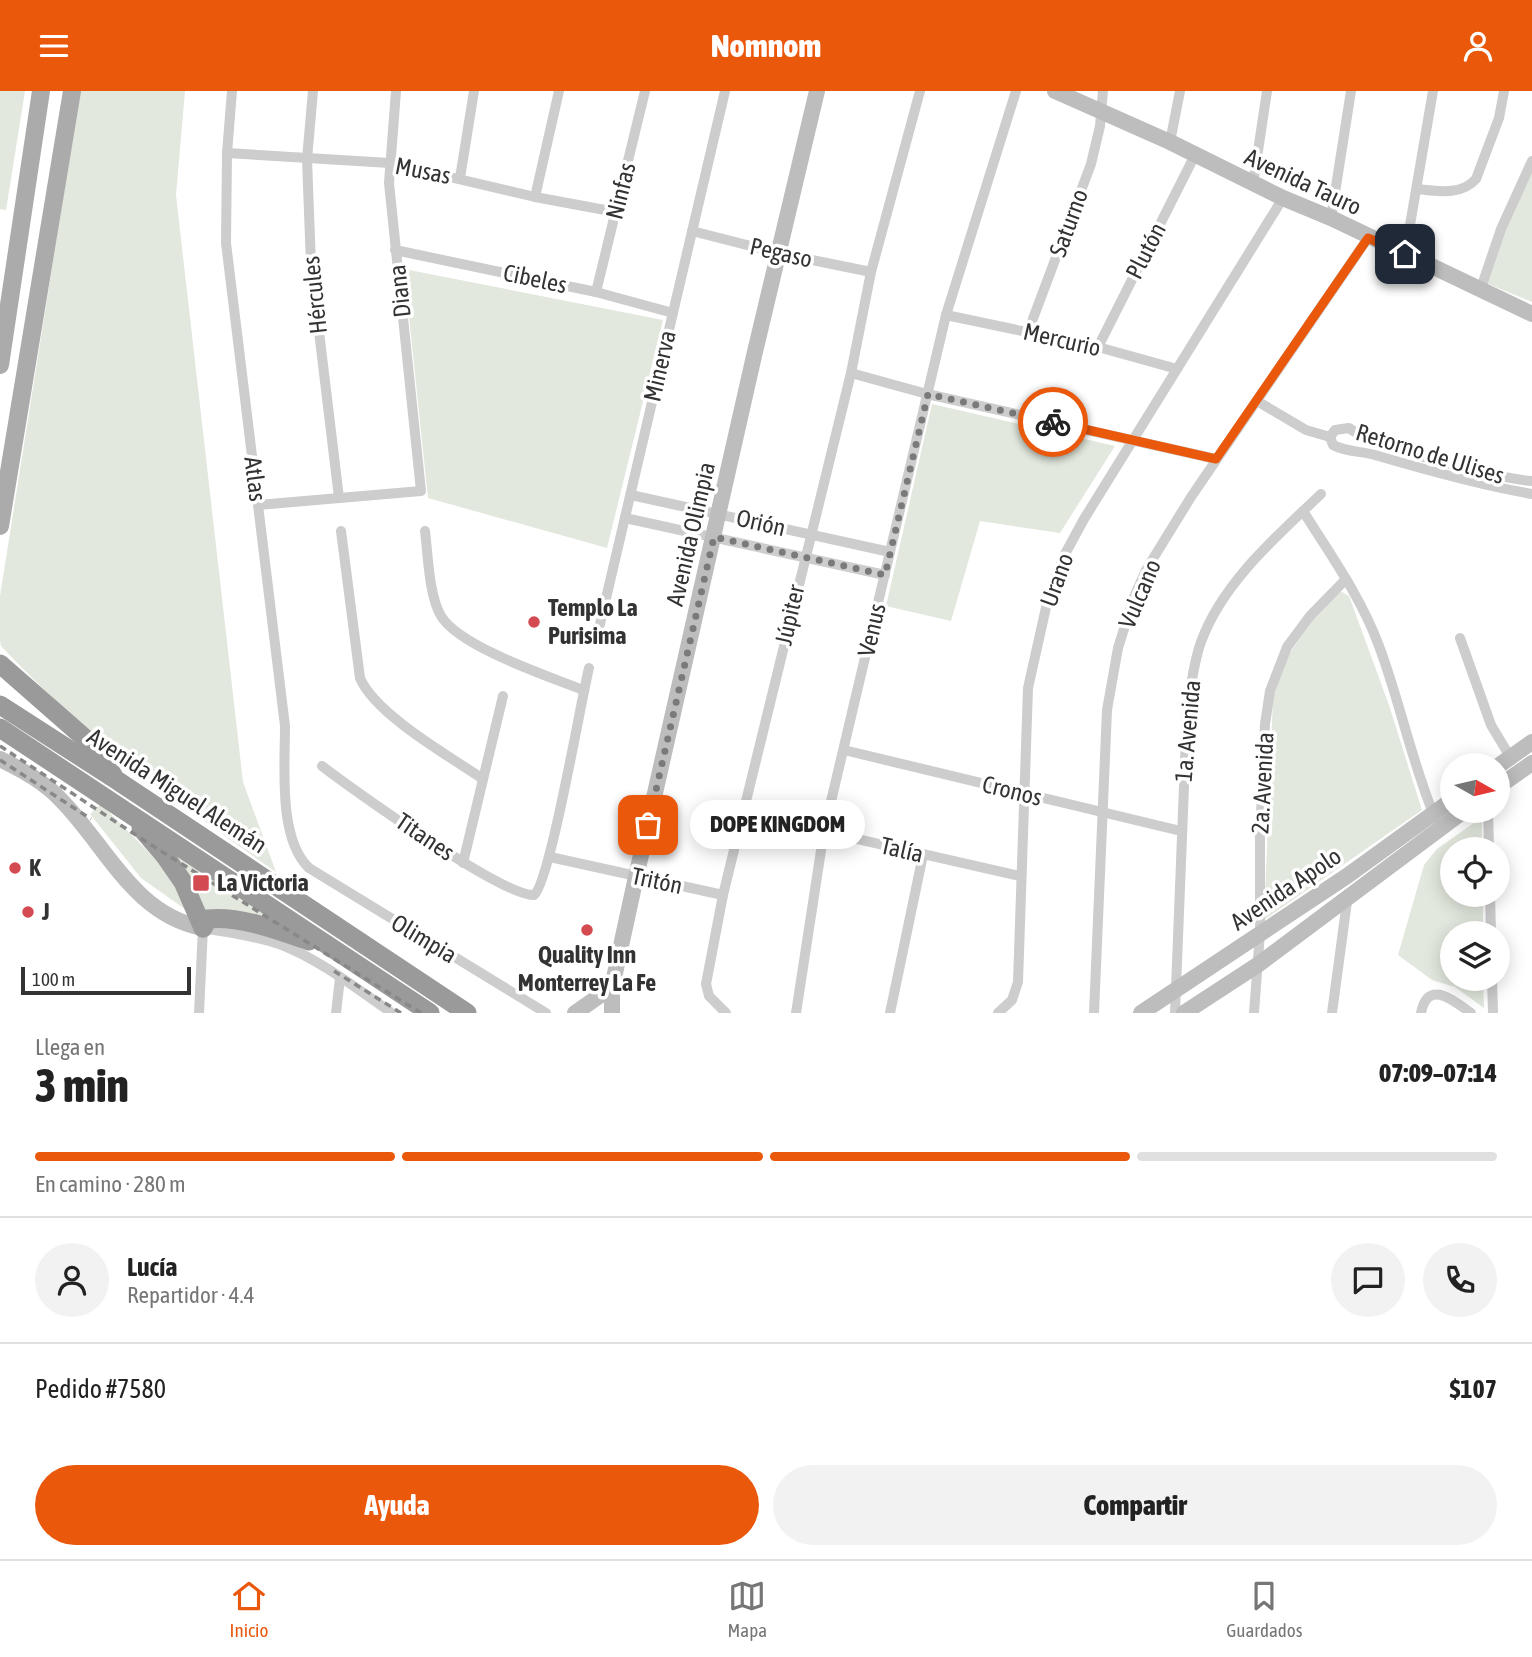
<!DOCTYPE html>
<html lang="es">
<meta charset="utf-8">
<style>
:root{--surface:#fff;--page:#f2f2f2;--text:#222;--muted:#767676;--line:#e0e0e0;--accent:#ea580c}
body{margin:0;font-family:"Asap Condensed",sans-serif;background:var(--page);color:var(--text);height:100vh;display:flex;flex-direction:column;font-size:26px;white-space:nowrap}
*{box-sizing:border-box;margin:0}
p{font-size:23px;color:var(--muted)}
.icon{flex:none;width:38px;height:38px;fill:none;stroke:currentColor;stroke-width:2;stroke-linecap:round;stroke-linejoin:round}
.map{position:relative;height:922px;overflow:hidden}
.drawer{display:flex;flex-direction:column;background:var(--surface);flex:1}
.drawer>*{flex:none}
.needle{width:46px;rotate:98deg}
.buttons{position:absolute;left:1440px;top:662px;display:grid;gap:14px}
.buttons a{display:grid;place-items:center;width:70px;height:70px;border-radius:50%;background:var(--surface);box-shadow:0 4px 18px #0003;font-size:35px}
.scale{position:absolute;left:21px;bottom:18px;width:170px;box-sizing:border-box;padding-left:7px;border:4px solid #333;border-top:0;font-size:19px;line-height:24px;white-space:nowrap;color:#333;-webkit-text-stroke:5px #fff;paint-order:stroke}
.pin{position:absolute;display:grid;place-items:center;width:60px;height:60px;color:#fff;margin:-30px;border-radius:14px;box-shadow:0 4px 10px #0006}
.courier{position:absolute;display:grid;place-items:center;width:70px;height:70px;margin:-35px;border:5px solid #ea580c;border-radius:50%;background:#fff;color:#222;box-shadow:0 2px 9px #0007}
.bubble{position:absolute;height:49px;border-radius:24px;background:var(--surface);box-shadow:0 4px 18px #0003;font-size:23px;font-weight:800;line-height:49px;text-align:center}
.summary em{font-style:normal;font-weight:800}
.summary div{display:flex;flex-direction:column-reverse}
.summary{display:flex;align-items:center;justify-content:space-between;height:119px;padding:0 35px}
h1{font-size:46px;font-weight:800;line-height:52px}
.bar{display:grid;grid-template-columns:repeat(4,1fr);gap:10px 7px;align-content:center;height:84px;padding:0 35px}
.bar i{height:9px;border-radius:5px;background:var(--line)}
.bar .on{background:var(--accent)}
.bar p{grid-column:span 4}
.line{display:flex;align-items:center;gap:18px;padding:0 35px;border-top:2px solid var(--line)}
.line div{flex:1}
.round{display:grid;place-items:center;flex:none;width:74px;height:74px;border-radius:37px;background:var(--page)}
.button{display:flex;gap:14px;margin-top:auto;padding:14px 35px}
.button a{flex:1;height:80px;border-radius:42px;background:var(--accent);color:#fff;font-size:28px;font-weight:800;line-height:80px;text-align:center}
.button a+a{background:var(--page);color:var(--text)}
header{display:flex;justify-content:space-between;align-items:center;height:91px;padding:0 35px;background:var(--accent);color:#fff;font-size:32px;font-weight:800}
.dock{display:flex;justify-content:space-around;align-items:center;height:98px;border-top:2px solid var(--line);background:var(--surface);font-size:19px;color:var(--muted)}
.dock a{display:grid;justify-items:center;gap:4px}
.dock .on{color:var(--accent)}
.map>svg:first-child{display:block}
.green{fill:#e2e8dd}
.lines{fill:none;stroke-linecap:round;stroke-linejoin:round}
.street{stroke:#cdcdcd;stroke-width:10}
.secondary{stroke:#bdbdbd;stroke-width:16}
.primary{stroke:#ababab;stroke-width:18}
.highway{stroke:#9a9a9a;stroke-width:19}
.rail{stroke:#888;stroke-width:3.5;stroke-dasharray:7 5;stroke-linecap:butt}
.done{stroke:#7a7a7a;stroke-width:7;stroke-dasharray:0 12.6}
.route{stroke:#ea580c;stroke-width:9}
.poi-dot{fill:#d44a51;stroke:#fff;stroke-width:2.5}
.labels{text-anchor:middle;stroke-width:7;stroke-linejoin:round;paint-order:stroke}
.street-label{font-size:24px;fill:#333;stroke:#fff}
.poi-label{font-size:24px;font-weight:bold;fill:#333;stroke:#fff;text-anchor:start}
</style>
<header><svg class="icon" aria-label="menu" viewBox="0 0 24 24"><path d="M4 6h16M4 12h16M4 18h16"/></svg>Nomnom<svg class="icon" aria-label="person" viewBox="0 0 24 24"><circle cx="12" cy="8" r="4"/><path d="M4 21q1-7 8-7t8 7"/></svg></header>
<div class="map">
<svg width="1532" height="922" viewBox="0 0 1532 922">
<rect width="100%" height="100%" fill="#fff"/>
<g class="green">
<polygon points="0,0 25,0 6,119 0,118"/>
<path d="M80,0H185L176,104L243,691L276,781C178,713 82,642 1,555L0,550V505Z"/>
<polygon points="1532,80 1532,211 1481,190"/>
<polygon points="404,178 663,229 607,457 428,407"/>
<polygon points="932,313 1115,355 1060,442 980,430 951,530 886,515"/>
<polygon points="1340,500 1349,505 1389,614 1422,719 1264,829 1273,607 1286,567 1313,529"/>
<polygon points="101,713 167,780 192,823 141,787 90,723"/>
<polygon points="1482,726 1482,758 1452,758 1452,803 1483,803 1483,842 1452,842 1452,887 1483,887 1484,917 1455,896 1432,889 1398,864 1424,774 1437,758"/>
<polygon points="168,755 269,821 266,828 199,819"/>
</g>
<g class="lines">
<g class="street">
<path d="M232,0L227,62L226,152L285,635C285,675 278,748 309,777L546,922"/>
<polyline points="313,0 307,68 311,174 339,407"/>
<polyline points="1170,51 1180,0"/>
<polyline points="227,62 390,72 535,106 616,121"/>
<polyline points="460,87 474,0"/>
<polyline points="1253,93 1267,0"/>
<path d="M1417,98C1437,100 1461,105 1476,88L1499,27L1504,0"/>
<polyline points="535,106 559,0"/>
<polyline points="1331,127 1351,0"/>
<polyline points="692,140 778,162 871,181"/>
<polyline points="395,159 596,201 673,222"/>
<polyline points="1405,163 1433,0"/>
<polyline points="1480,200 1501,138 1532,70"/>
<polyline points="596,201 645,0"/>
<polyline points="946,224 1098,256 1177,278"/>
<polyline points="1028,241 1091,73 1100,35 1103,0"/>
<polyline points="1098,256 1195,64"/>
<polyline points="851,282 927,303 1216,368"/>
<polyline points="1257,310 1306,339 1330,346"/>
<path d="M1330,346L1335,339L1349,337C1373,356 1500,388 1532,390"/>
<path d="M1330,346L1333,354C1346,361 1361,360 1375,364C1426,379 1479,394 1532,403"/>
<polyline points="631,404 890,461"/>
<polyline points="258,414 421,400 389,92 396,0"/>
<path d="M1303,420C1330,463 1361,506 1379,555C1400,611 1412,672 1435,727"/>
<polyline points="625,427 885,484"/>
<path d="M341,440L360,587C375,623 449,665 483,688"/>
<path d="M425,440C428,464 429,505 441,525C460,556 548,585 583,599"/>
<polyline points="1460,547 1491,634 1512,669"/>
<polyline points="596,550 725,0"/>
<polyline points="844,659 1181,740"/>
<path d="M322,675C353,699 504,806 534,804C550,792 581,609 589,577"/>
<polyline points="1488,719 1489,758"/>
<polyline points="743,722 1020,785"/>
<polyline points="550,766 723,804"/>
<polyline points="463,772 503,605"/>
<polyline points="1490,803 1491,842"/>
<polyline points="1492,887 1493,922"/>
<path d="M199,922L203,837C229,842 257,845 282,854C322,870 357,898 392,922"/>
<polyline points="336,922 340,887"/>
<polyline points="726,922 709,905 706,893 723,804 851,282 871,181 920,0"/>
<polyline points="796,922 824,740 946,224 1016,0"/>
<polyline points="890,922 923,764"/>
<polyline points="998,922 1012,909 1018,891 1028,597 1049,503 1065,463 1084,428 1283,107"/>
<polyline points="1094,922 1107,619 1118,557 1134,506 1146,479 1191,406 1368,147"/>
<path d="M1175,922L1187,620C1191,597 1193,573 1201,551C1222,492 1277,445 1321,403"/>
<polyline points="1254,922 1260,841 1260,747 1265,633 1270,600 1287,556 1310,525 1346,488"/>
<polyline points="1332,922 1348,803"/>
<path d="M1421,922C1428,887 1454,910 1471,922"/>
</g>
<g class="secondary">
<polyline points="1055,0 1170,51 1283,107 1331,127 1532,223"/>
<path d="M0,668C22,679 45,691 62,710C107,756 134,824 203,837"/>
<polyline points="1498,675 1532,651"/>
<polyline points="1498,696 1532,672"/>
<polyline points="575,922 612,896"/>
<polyline points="612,922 612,896 636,786 754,265 817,0"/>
<polyline points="1141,922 1347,785 1452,709"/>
<polyline points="1184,922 1259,873 1465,719"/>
</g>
<g class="primary">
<polyline points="0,274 41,0"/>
<polyline points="0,435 72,0"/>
</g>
<g class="highway">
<polyline points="0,573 96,657 113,684"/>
<polyline points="0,614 115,688 467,922"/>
<polyline points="0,637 430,922"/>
<polyline points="141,737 165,765 183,791 203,837"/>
<path d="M203,837L208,828C238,824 280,840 309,850"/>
</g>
<g class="rail">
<polyline points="0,655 145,750 421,922"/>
<polyline points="0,669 91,728"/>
<polyline points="334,880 401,922"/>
</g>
</g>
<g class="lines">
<polyline class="done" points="648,734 714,446 885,484 928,303 1053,331"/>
<polyline class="route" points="1053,331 1216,368 1368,147 1405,163"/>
</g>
<g class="poi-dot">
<circle cx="534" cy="531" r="7"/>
<circle cx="15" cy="777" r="7"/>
<rect x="192" y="783" width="18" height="18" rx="3.5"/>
<circle cx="28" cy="821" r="7"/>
<circle cx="587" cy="839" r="7"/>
</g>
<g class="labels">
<g class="street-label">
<text transform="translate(423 80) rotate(11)" y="8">Musas</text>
<text transform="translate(1303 91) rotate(25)" y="8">Avenida Tauro</text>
<text transform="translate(621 100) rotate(-76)" y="8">Ninfas</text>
<text transform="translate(1069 132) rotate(-70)" y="8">Saturno</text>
<text transform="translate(1146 160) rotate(-63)" y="8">Plutón</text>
<text transform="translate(781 162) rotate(13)" y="8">Pegaso</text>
<text transform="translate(535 188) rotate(12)" y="8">Cibeles</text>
<text transform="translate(400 200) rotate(-96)" y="8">Diana</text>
<text transform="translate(315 204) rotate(-96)" y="8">Hércules</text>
<text transform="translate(1062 249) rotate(13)" y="8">Mercurio</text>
<text transform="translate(660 275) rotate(-77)" y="8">Minerva</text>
<text transform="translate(1430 363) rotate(17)" y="8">Retorno de Ulises</text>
<text transform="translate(255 388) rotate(83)" y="8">Atlas</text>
<text transform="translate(761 432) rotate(13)" y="8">Orión</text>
<text transform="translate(691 443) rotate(-77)" y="8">Avenida Olimpia</text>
<text transform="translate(1057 489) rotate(-70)" y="8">Urano</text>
<text transform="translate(1140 503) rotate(-67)" y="8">Vulcano</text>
<text transform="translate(790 524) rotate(-77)" y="8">Júpiter</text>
<text transform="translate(872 539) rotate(-77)" y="8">Venus</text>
<text transform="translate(1188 640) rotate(-85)" y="8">1a. Avenida</text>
<text transform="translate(1263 692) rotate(-87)" y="8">2a. Avenida</text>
<text transform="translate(177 700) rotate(33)" y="8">Avenida Miguel Alemán</text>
<text transform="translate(1012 700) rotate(14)" y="8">Cronos</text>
<text transform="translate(425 746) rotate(34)" y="8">Titanes</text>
<text transform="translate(902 759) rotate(13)" y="8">Talía</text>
<text transform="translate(657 790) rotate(12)" y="8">Tritón</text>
<text transform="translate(1286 798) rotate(-34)" y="8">Avenida Apolo</text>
<text transform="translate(424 848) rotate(31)" y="8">Olimpia</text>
</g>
<g class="poi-label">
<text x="548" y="525">Templo La<tspan x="548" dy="28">Purisima</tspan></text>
<text x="29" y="785">K</text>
<text x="217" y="800">La Victoria</text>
<text x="42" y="829">J</text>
<text x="587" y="872" text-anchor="middle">Quality Inn<tspan x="587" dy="28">Monterrey La Fe</tspan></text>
</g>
</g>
</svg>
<div class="buttons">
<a><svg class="needle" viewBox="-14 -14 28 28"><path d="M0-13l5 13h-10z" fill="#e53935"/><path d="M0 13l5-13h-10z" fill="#767676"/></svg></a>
<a><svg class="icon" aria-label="locate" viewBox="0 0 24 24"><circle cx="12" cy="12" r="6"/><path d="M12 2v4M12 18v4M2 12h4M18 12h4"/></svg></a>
<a><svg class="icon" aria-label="layers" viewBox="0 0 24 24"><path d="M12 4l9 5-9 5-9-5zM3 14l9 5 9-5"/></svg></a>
</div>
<div class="scale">100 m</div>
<div class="pin" style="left:648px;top:734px;background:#ea580c"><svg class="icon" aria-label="bag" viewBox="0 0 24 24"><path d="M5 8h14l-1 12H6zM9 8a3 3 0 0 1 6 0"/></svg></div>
<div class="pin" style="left:1405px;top:163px;background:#1f2937"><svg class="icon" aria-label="home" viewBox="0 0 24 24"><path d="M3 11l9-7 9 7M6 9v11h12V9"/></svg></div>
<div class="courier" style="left:1053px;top:331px"><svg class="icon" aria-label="bike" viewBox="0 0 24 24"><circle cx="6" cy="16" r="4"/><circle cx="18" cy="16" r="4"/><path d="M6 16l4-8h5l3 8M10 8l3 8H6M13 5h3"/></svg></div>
<div class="bubble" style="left:690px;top:709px;width:175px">DOPE KINGDOM</div>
</div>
<section class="drawer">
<div class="summary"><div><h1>3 min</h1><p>Llega en</p></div><em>07:09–07:14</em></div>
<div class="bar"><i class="on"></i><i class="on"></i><i class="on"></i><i></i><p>En camino · 280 m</p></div>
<div class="line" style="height:126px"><a class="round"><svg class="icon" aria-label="person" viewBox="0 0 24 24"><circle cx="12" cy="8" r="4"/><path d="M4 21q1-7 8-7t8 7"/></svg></a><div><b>Lucía</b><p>Repartidor · 4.4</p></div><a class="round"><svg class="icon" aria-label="chat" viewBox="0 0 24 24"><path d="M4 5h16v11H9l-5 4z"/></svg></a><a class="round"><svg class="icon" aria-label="phone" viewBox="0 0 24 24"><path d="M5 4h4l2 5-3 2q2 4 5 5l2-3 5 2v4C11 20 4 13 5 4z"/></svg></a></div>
<div class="line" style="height:91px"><div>Pedido #7580</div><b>$107</b></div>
<div class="button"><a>Ayuda</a><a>Compartir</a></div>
</section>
<nav class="dock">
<a class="on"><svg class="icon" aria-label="home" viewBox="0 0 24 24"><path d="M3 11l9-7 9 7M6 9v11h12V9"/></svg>Inicio</a>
<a><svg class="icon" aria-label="map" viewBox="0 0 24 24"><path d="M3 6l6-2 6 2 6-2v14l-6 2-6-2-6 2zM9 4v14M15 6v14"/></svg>Mapa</a>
<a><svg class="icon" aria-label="saved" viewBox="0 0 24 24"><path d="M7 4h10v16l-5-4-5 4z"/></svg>Guardados</a>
</nav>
